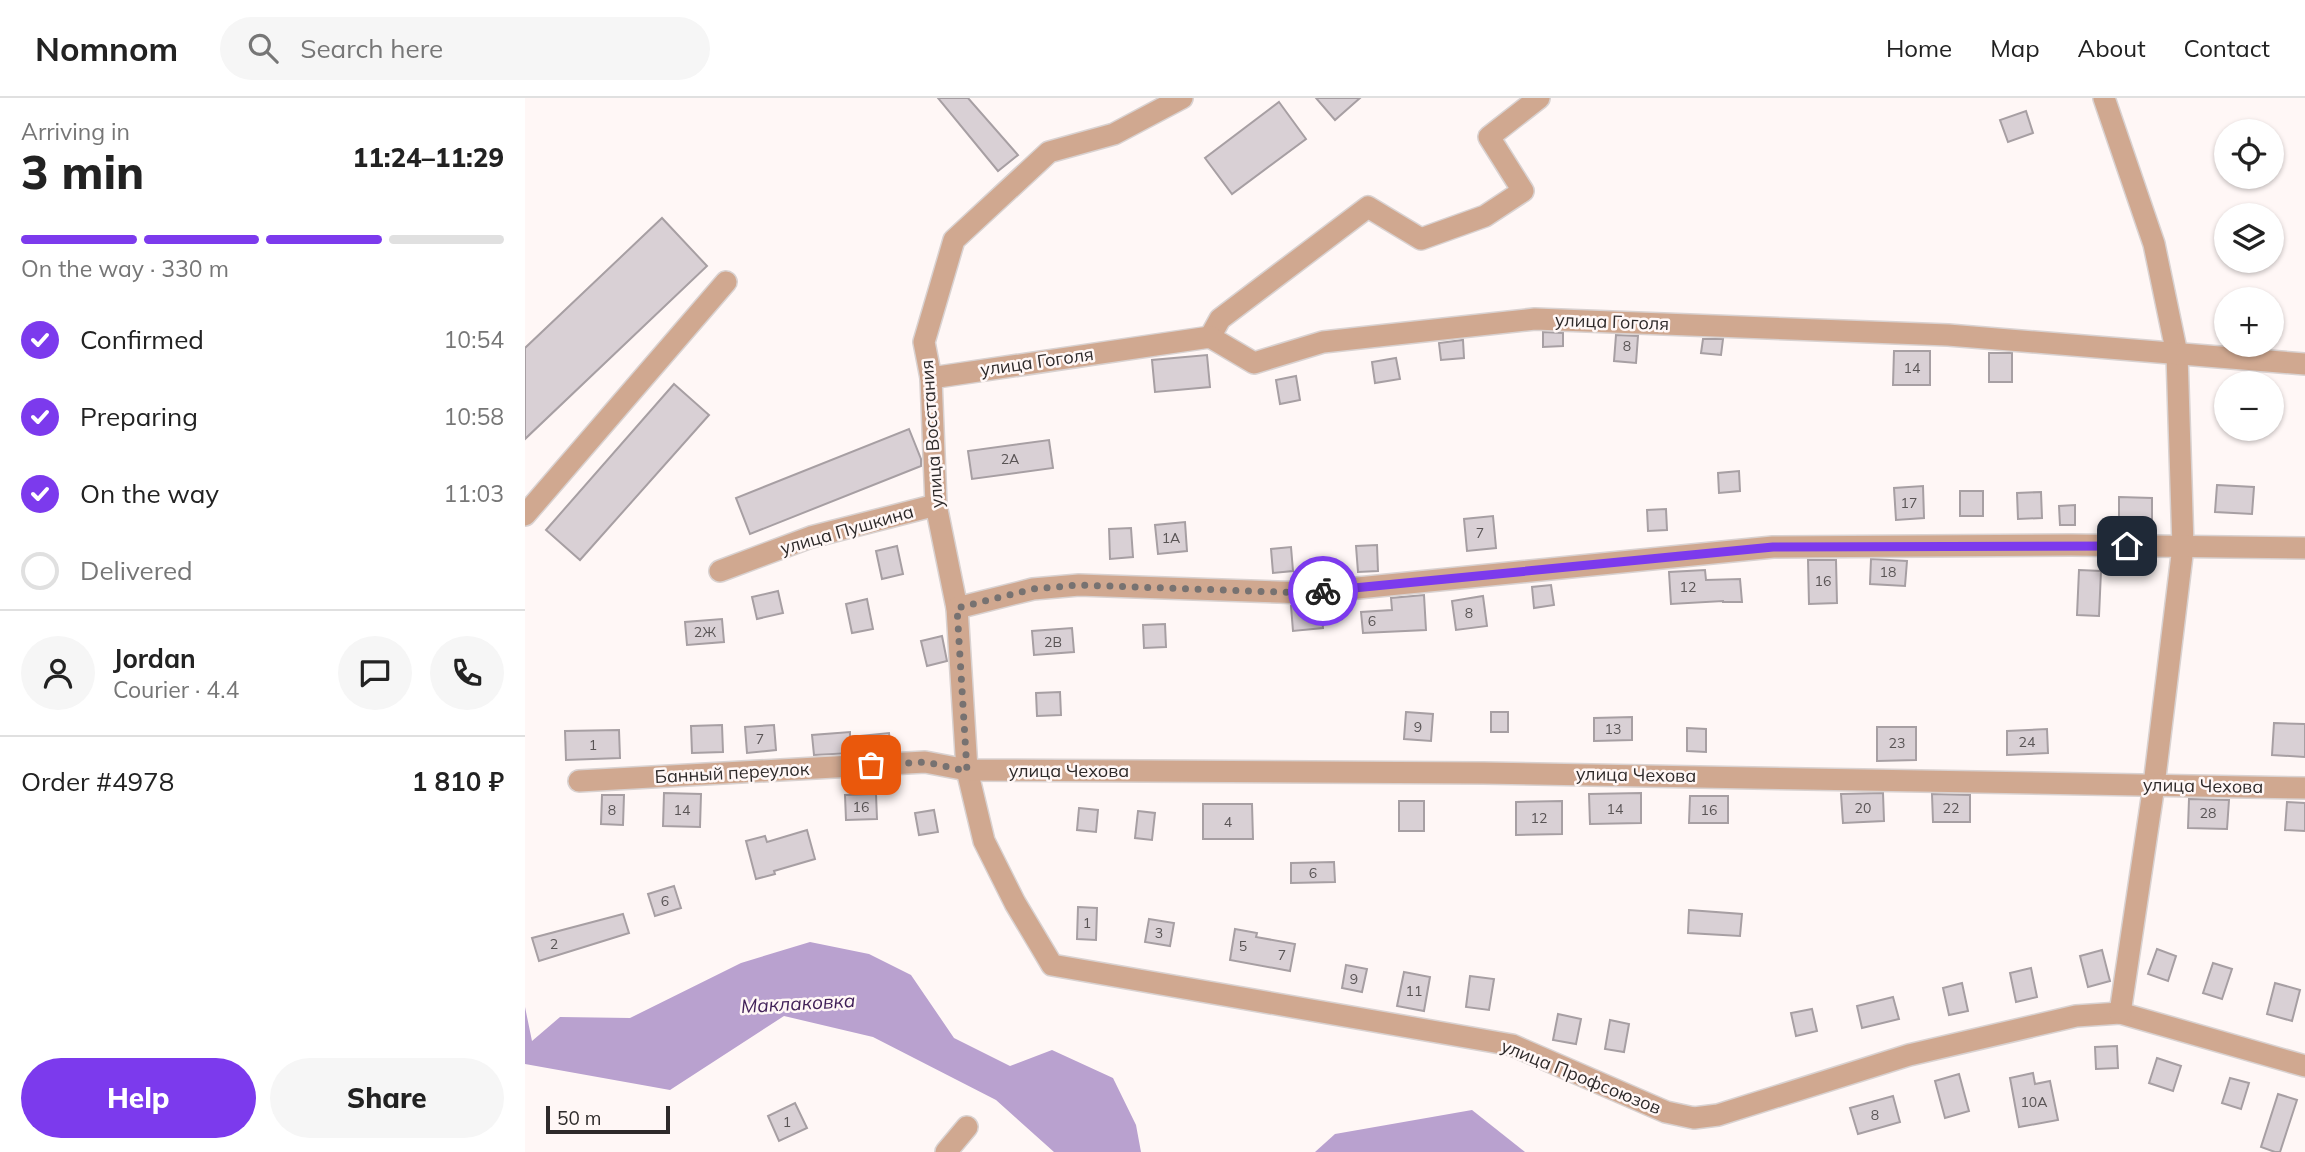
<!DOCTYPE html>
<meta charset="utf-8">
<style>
:root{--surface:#fff;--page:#f6f6f6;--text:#222;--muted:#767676;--line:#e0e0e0;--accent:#7c3aed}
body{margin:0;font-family:Mulish,sans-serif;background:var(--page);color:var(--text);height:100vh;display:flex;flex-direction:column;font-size:26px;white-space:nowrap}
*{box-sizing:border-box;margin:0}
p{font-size:23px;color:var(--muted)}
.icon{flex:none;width:38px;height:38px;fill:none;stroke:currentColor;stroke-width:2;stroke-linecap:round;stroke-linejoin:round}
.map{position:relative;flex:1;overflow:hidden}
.panel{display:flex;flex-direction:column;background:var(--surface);width:525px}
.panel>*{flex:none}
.buttons{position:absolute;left:1689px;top:21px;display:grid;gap:14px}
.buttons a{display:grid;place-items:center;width:70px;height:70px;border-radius:50%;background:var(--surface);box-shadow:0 2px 5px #0004;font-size:35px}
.scale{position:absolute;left:21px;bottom:18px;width:124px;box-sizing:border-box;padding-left:7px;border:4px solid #2e2a2a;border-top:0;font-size:19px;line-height:24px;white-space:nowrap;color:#2e2a2a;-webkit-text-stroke:5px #fff7f6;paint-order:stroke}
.pin{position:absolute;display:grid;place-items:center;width:60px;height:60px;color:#fff;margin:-30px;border-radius:14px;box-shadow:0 4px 10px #0006}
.courier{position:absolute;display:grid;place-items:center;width:70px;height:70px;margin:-35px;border:5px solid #7c3aed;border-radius:50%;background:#fff;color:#222;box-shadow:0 2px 9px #0007}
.summary em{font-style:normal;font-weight:800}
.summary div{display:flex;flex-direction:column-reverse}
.summary{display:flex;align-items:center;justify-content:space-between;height:119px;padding:0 21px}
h1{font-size:46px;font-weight:800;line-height:52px}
.bar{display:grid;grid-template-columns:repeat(4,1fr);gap:10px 7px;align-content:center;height:84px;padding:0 21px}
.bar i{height:9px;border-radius:5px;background:var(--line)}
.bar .selected{background:var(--accent)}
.bar p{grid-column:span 4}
.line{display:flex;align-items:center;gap:18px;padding:0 21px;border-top:2px solid var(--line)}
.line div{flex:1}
.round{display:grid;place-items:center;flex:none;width:74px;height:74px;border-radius:37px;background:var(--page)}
ol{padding:0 21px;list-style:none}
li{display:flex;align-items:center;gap:21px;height:77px}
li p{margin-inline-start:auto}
li .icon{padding:7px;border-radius:50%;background:var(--accent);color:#fff;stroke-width:4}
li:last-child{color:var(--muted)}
li i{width:38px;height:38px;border:4px solid var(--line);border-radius:50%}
.primary-button{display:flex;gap:14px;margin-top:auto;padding:14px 21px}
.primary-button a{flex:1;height:80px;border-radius:42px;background:var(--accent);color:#fff;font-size:28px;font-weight:800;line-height:80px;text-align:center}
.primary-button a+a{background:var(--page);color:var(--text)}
header{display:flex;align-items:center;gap:42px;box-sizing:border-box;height:98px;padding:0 35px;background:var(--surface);border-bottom:2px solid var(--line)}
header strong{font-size:33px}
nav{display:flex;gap:38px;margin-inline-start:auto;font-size:24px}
.search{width:490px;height:63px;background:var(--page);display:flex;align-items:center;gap:18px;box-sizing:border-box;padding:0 24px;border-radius:38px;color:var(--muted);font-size:26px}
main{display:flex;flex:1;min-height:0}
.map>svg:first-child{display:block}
.water{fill:#b9a1cf}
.building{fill:#d9d0d5;stroke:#a79fa3;stroke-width:2}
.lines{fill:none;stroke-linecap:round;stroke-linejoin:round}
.minor-casing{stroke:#d9d2d1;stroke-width:24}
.minor{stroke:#d0a890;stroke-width:21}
.done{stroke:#777271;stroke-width:7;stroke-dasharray:0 12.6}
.route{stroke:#7c3aed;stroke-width:9}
.labels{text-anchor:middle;stroke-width:5;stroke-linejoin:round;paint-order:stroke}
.number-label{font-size:14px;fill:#595455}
.street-label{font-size:18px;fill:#2e2a2a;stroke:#fff7f6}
.water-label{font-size:19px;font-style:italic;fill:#401f57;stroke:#fff7f6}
</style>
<header>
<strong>Nomnom</strong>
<div class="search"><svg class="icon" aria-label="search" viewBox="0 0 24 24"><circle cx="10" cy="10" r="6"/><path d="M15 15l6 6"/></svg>Search here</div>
<nav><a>Home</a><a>Map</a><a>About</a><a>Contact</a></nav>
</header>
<main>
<section class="panel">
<div class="summary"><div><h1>3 min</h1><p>Arriving in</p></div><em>11:24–11:29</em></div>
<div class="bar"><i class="selected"></i><i class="selected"></i><i class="selected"></i><i></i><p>On the way · 330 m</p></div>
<ol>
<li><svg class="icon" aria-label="check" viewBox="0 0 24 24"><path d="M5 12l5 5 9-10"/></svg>Confirmed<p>10:54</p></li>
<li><svg class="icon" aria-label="check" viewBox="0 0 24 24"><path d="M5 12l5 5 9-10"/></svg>Preparing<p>10:58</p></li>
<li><svg class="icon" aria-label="check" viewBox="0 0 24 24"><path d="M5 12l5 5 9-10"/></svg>On the way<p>11:03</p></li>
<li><i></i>Delivered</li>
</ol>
<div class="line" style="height:126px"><a class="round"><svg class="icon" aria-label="person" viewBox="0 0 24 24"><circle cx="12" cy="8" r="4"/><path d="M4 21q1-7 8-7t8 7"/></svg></a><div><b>Jordan</b><p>Courier · 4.4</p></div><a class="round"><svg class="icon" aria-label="chat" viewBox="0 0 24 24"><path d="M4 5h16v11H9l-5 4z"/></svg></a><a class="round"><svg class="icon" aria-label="phone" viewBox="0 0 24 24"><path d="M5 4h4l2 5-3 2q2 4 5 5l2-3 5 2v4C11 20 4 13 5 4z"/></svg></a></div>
<div class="line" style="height:91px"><div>Order #4978</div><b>1 810 ₽</b></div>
<div class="primary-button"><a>Help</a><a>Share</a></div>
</section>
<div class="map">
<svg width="1780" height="1054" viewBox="0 0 1780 1054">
<rect width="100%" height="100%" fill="#fff7f6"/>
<g class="water">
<polygon points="285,844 344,856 386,877 429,940 485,968 527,952 588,980 611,1027 616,1054 529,1054 471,1002 348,939 259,918 145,992 0,966 0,909 7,943 35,919 105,920 216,865"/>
<polygon points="947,1012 1000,1054 790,1054 810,1036"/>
</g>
<g class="building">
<polygon points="413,0 443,0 493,57 473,73"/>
<polygon points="791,0 835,0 810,22"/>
<polygon points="754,4 781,41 707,96 680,60"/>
<polygon points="1501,13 1508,35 1483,44 1475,22"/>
<polygon points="137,120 182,168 0,341 0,250"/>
<polygon points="1018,234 1038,235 1038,248 1018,249"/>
<polygon points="1091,237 1113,238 1111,265 1089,263"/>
<polygon points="1178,241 1198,241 1196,257 1176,255"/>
<polygon points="938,242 939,260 916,262 914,245"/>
<polygon points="1369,253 1405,253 1405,287 1368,287"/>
<rect x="1464" y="255" width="23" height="29"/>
<polygon points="682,257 685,289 630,294 627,262"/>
<polygon points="871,260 875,281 850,285 847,264"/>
<polygon points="771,278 775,302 755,306 751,282"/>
<polygon points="149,286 184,317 55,462 21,432"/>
<polygon points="384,331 396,361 396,368 225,436 211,400"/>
<polygon points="524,342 528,370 447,381 443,353"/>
<polygon points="1214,373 1215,393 1194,395 1193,375"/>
<polygon points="1692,387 1729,389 1727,416 1690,414"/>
<polygon points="1398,388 1399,420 1371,422 1369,390"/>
<rect x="1435" y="393" width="23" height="25"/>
<polygon points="1516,394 1517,420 1493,421 1492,395"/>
<polygon points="1594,399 1627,400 1627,429 1594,428"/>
<polygon points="1550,407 1550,427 1535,427 1534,408"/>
<polygon points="1141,411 1142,432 1123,433 1122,412"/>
<polygon points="968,418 971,450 942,453 939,421"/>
<polygon points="660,424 662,453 633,456 630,427"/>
<polygon points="606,430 608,459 585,461 584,431"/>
<polygon points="852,447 853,473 833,474 831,448"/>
<polygon points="372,448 378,476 357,481 351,453"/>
<polygon points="766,449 768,473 748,475 746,451"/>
<polygon points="1346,461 1382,463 1380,488 1345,486"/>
<polygon points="1283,462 1311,462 1312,505 1284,506"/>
<polygon points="1180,472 1181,482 1215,481 1217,504 1198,504 1198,503 1146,506 1144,474"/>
<polygon points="1554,472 1576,473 1574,518 1552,517"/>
<polygon points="1026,487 1029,507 1009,510 1007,489"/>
<polygon points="253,493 258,515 232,521 227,499"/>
<polygon points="899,497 901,532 838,535 836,514 867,512 866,500"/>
<polygon points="958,498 962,528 931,532 927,503"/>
<polygon points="342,501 348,531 327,535 321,506"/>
<polygon points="796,507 798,530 768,533 766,508"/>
<polygon points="197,521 199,544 162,547 160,524"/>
<polygon points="640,526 641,549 619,550 618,527"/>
<polygon points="547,530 549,554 509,557 507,533"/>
<polygon points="417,538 422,563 402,568 396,543"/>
<polygon points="535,594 536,617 512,618 511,595"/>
<polygon points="881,614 908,616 906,643 879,641"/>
<rect x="966" y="614" width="17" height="20"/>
<polygon points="1107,619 1107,642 1069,643 1069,620"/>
<polygon points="1749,625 1780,626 1780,659 1747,657"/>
<polygon points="197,627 198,654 167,655 166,628"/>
<polygon points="249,627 251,652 222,655 220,629"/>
<polygon points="1352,629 1391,629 1391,662 1352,663"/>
<polygon points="1162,630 1181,631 1181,654 1162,653"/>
<polygon points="1522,631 1523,655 1482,657 1482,633"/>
<polygon points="94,632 95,660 41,662 40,633"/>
<polygon points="325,634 325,639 364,635 366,653 289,657 287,637"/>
<polygon points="139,695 176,696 175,729 138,728"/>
<polygon points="1116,695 1116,725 1065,726 1064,696"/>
<polygon points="1358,695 1359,723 1318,725 1316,696"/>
<polygon points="351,696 352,721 321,722 320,697"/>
<polygon points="1407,696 1445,697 1445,724 1408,724"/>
<polygon points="77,697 99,697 98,727 76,726"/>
<polygon points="1165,698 1203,698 1203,725 1164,725"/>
<polygon points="1664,701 1704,702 1702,731 1663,730"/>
<rect x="874" y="703" width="25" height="30"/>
<polygon points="1037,703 1037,736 991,737 991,704"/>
<polygon points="1762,704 1780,705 1780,733 1760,732"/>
<polygon points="678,706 727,706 728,741 678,741"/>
<polygon points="554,710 573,712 571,734 552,732"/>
<polygon points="409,712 413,734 394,737 390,715"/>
<polygon points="613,713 630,715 627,742 610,740"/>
<polygon points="282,732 290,761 249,773 250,776 231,781 221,743 240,738 242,744"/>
<polygon points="809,764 810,784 766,785 766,765"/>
<polygon points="149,788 156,810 130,818 123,796"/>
<polygon points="553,809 572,810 571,842 552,841"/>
<polygon points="1164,812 1217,816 1215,838 1163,835"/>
<polygon points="98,816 104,835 14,863 7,840"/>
<polygon points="624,821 649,825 645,848 620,844"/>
<polygon points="710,831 732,835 731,839 770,846 765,873 705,862"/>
<polygon points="1632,851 1651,858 1643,883 1623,876"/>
<polygon points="1577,852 1585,883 1563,889 1555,858"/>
<polygon points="1688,865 1707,871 1697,901 1678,895"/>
<polygon points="821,867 842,871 837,894 817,890"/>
<polygon points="1506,870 1512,899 1491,904 1485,875"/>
<polygon points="879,874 905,879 899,913 872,908"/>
<polygon points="945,878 969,881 964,912 941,909"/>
<polygon points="1437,885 1443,913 1424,917 1418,890"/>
<polygon points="1750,885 1775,892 1767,923 1742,916"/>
<polygon points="1368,899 1374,921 1337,930 1332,908"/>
<polygon points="1287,911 1292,933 1271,938 1266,915"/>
<polygon points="1033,916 1056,921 1051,946 1028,942"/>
<polygon points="1085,922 1104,926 1099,954 1080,951"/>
<polygon points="1592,948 1593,970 1571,971 1570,949"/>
<polygon points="1632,960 1656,968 1648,993 1624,985"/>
<polygon points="1508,975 1510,986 1525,983 1533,1022 1494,1029 1485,980"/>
<polygon points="1434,976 1444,1013 1420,1020 1410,983"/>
<polygon points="1705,980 1724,985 1716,1011 1697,1005"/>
<polygon points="1753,996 1772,1002 1755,1054 1750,1054 1736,1049"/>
<polygon points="1368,998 1375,1024 1333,1036 1325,1010"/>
<polygon points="270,1005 282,1030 254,1043 243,1018"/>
</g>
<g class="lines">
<defs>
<g id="minor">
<polyline points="657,0 589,36 524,54 429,142 399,244 406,280 411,407 432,510 442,672 459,743 490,805 527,867 987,947 1141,1014 1169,1020 1193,1017 1384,957 1551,918 1595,915 1780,968"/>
<polyline points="1579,0 1629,146 1652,256 1658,449 1629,687 1595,915"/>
<polyline points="685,239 695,221 843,109 896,141 960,118 998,93 964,39 1014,0"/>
<polyline points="406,280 685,239 729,265 798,244 1010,221 1423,237 1780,266"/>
<polyline points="0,417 201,184"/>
<polyline points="195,473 286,439 411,407"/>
<polyline points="432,510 508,491 554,487 782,495 1248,449 1546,447 1780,450"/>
<polyline points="54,683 400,664 442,672 958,675 1780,690"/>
<polyline points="421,1054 442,1029"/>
</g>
</defs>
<use href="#minor" class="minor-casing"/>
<use href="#minor" class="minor"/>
</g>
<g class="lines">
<polyline class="done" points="346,667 400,664 442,673 432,510 508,491 554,487 782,495 798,493"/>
<polyline class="route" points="798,493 1248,449 1602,448"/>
</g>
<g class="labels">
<g class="number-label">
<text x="1102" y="253">8</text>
<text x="1387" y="275">14</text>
<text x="485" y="366">2А</text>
<text x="1384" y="410">17</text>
<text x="955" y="440">7</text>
<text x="646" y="445">1А</text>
<text x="1363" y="479">18</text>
<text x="1298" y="488">16</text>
<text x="1163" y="494">12</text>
<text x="944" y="520">8</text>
<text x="847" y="528">6</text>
<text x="180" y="539">2Ж</text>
<text x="528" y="549">2В</text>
<text x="893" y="634">9</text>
<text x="1088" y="636">13</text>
<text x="235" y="646">7</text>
<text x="1502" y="649">24</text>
<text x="1372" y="650">23</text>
<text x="68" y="652">1</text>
<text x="336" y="714">16</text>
<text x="1338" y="715">20</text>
<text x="1426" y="715">22</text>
<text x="1090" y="716">14</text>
<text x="87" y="717">8</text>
<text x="157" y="717">14</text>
<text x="1184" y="717">16</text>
<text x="1683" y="720">28</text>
<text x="1014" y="725">12</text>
<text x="703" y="729">4</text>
<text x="788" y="780">6</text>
<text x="140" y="808">6</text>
<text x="562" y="830">1</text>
<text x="634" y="840">3</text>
<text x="29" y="851">2</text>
<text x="718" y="853">5</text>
<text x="757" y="862">7</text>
<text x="829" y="886">9</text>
<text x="889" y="898">11</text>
<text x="1509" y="1009">10А</text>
<text x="1350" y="1022">8</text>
<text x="262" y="1029">1</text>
</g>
<g class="street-label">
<text transform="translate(1087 224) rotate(2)" y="6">улица Гоголя</text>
<text transform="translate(512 264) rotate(-8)" y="6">улица Гоголя</text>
<text transform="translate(407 336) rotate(-94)" y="6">улица Восстания</text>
<text transform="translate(322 432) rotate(-16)" y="6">улица Пушкина</text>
<text x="544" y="679">улица Чехова</text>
<text transform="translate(207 675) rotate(-3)" y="6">Банный переулок</text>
<text transform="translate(1111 677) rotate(1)" y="6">улица Чехова</text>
<text transform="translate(1678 688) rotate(1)" y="6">улица Чехова</text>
<text transform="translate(1056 979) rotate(22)" y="6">улица Профсоюзов</text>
</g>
<g class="water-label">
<text transform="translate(273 905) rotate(-3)" y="7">Маклаковка</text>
</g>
</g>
</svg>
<div class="buttons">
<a><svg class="icon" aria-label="locate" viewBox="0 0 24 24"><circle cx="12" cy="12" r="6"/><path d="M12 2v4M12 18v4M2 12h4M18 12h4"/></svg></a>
<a><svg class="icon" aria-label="layers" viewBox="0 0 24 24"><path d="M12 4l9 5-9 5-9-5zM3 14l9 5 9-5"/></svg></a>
<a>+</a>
<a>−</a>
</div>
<div class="scale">50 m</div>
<div class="pin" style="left:346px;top:667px;background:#ea580c"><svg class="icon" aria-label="bag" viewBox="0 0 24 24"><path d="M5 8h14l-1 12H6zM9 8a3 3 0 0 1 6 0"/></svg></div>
<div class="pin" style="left:1602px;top:448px;background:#1f2937"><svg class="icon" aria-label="home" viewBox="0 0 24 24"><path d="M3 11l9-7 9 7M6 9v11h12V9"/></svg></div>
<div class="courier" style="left:798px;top:493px"><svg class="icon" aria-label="bike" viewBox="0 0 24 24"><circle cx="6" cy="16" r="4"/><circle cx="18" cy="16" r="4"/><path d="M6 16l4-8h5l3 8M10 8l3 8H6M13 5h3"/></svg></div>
</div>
</main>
